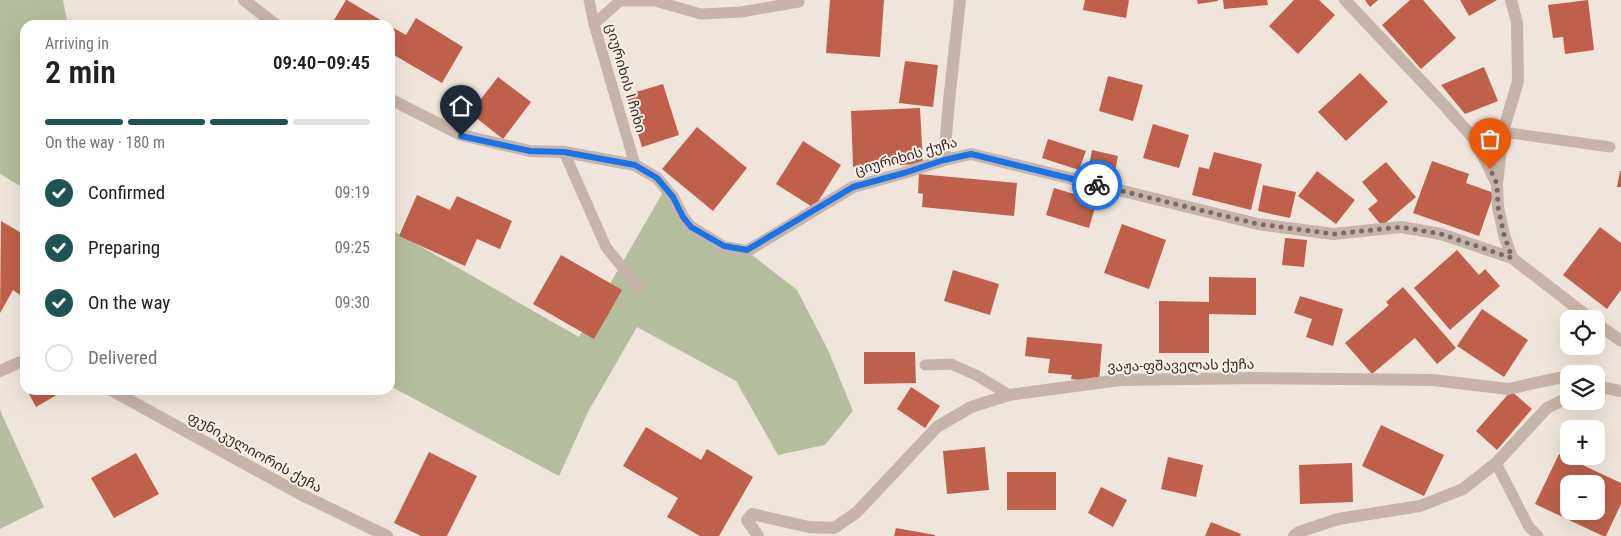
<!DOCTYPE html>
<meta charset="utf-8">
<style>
:root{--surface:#fff;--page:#f6f6f6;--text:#202124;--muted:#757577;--line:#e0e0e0;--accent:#205353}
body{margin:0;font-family:"Roboto Condensed","Noto Sans Georgian",sans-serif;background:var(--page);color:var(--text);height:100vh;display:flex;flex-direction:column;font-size:19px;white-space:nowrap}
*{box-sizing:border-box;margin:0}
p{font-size:16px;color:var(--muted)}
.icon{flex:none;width:28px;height:28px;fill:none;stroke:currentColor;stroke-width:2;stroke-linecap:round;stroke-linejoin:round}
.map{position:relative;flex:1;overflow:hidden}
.details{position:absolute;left:20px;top:20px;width:375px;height:375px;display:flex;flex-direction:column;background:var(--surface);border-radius:15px;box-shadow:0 5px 20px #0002}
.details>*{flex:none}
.fabs{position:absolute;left:1560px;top:310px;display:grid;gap:10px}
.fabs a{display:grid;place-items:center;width:45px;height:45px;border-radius:10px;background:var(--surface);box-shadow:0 5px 20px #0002;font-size:25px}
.pin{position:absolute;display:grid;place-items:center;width:42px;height:42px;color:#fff;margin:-51px -21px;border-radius:50% 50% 50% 0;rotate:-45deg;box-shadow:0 0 5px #0007}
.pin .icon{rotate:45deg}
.courier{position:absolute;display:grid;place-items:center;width:50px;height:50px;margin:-25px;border:4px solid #1a73e8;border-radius:50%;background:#fff;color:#222;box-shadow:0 1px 6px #0007}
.headline em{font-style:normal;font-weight:600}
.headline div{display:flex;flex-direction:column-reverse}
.headline{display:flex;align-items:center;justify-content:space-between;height:85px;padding:0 25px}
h1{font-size:32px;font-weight:600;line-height:38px}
.bar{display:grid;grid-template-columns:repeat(4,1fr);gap:8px 5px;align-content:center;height:60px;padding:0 25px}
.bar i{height:6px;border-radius:4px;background:var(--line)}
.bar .active{background:var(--accent)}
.bar p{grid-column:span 4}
ol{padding:0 25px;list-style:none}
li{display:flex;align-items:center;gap:15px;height:55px}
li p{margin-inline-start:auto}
li .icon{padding:5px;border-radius:50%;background:var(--accent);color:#fff;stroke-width:4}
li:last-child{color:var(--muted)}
li i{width:28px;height:28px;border:2px solid var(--line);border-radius:50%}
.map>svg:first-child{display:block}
.green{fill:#b5be9c}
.building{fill:#be604c;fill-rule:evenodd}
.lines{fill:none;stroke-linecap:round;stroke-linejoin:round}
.service{stroke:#c7b4a8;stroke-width:11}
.minor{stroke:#c7b4a8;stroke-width:12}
.done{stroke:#766c67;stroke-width:5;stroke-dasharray:0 9}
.route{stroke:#1a73e8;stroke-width:6}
.labels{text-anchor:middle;stroke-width:4;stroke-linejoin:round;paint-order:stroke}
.street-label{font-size:14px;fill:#342b28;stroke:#f8efe7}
</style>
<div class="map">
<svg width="1621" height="536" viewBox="0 0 1621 536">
<rect width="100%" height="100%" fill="#f0e5db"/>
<g class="green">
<polygon points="0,0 63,0 68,25 25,25 25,189 0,174"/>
<polygon points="665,189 691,227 747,251 797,290 828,350 853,411 825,445 778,455 736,381 637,327 588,412 559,476 390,386 390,229 579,337"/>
<polygon points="0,410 44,507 0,529"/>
</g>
<g class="building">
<polygon points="346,0 347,0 389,25 331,25"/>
<polygon points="830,0 884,0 880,57 826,53"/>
<polygon points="1085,0 1129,0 1126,18 1083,10"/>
<polygon points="1197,0 1218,0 1218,1 1198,4"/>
<polygon points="1223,0 1267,0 1268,5 1224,9"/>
<polygon points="1294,0 1319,0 1335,15 1298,54 1269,26"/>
<polygon points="1365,0 1378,0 1370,7"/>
<polygon points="1410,0 1423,0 1456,38 1421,69 1382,25"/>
<polygon points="1460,0 1497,0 1469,16"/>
<polygon points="1588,0 1594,50 1565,54 1563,37 1553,38 1548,5"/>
<polygon points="416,18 463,47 442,83 394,55 390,62 390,26 406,35"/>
<polygon points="905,61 938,65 933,107 899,103"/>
<polygon points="1484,67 1498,101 1465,114 1441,85"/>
<polygon points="1360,73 1388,102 1346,141 1318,112"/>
<polygon points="1108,76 1143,85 1133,121 1099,111"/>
<polygon points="498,77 531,102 503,139 470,113"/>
<polygon points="663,84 679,135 642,147 626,95"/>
<polygon points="920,108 923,164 853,167 851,111"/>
<polygon points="1153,124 1189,135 1179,168 1143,158"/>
<polygon points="697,127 747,168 713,211 662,169"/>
<polygon points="1048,139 1086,151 1079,170 1042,158"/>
<polygon points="803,141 841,165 814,208 776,184"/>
<polygon points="1092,150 1118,156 1114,177 1088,171"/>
<polygon points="1214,152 1262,164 1251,210 1192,195 1199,167 1209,169"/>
<polygon points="1432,161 1469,174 1466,183 1494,193 1479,236 1413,213"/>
<polygon points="1386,162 1416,197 1382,226 1368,209 1378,201 1362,182"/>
<polygon points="1317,171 1355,200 1336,224 1298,196"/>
<polygon points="1620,171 1621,171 1621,187 1617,187"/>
<polygon points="919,174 1017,183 1014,216 922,207 923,194 918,193"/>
<polygon points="1263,185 1296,192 1290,218 1258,211"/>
<polygon points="1054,188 1097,201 1089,228 1046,215"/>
<polygon points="417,195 450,210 457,196 512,221 500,249 477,239 465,266 399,236"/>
<polygon points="1,221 25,235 25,294 23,297 13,290 0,313"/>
<polygon points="1122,224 1166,240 1149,289 1104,273"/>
<polygon points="1600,227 1621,243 1621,290 1607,309 1563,275"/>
<polygon points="1285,238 1307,240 1304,267 1282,265"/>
<polygon points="1457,250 1479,275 1485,269 1500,286 1450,330 1414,288"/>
<polygon points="561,255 622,290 594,339 533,304"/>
<polygon points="953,270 999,284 990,315 944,301"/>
<polygon points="1209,277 1256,278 1256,315 1209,314 1209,353 1159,353 1159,301 1209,302"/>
<polygon points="1403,287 1456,348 1437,364 1415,338 1372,374 1345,343 1389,305 1386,302"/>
<polygon points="1300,296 1343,309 1333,346 1306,337 1312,319 1294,313"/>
<polygon points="1482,309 1528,340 1504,377 1457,346"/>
<polygon points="1027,337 1102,344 1099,382 1071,379 1072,375 1048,373 1050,359 1025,356"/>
<polygon points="864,352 915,352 916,383 864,384"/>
<polygon points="911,387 940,406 925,428 897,409"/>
<polygon points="27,390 65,390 36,407"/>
<polygon points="1511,391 1532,409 1497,450 1476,431"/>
<polygon points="1381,425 1444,455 1424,496 1362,466"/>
<polygon points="646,427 701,460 707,449 753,477 719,536 700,536 667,517 678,498 623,466"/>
<polygon points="985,447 989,490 947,494 943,451"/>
<polygon points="429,452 477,476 447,536 421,536 394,523"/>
<polygon points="136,453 159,494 114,518 91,478"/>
<path d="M1559,454L1621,483V504L1606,536H1603L1535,504ZM1569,484H1596V511H1569Z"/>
<polygon points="1168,457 1203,465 1196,497 1161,489"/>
<polygon points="1352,463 1353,502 1300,504 1299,465"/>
<rect x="1007" y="472" width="49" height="38"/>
<polygon points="1101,487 1127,500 1113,527 1088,513"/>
<polygon points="1211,522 1241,534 1240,536 1205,536"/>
<polygon points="896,528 935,535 935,536 894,536"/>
</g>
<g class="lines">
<g class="service">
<polyline points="589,0 594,24 635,165"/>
<polyline points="594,24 620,1 655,1 701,14 741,12 799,2"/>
<polyline points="1503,132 1610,147"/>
<polyline points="564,152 606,247 639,288"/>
<polyline points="925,365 951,364 978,376 1009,395"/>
<polyline points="1496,463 1529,527 1538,536"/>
</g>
<g class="minor">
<polyline points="244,0 276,25"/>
<polyline points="1345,0 1444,105 1475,140 1497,184 1498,207 1504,235 1512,258 1591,319"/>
<polyline points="390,99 461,135 530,151 564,152 635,165 657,178 673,197 683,217 691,227 724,247 747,251 853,187 904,173 944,160 971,154 1258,224 1333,234 1401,227 1441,234 1512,258"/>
<polyline points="944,160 949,101 960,0"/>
<polyline points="1497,184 1503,132 1518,81 1517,23 1511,0"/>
<polyline points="1596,323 1621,341"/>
<polyline points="0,371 25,360"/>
<polyline points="1596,386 1621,391"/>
<polyline points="111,390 300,494 387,536"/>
<polyline points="758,536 747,520 752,514 809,527 834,528 856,513 937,427 971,407 1009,395 1120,380 1256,378 1433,380 1508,389 1558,378 1569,380"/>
<polyline points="1294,536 1299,532 1338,519 1420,506 1463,489 1496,463 1547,408 1569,397"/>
</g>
</g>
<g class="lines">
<polyline class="done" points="1097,185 1258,224 1334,234 1401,227 1441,234 1512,258 1504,235 1498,207 1497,184 1490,169"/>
<polyline class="route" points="461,136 530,151 564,152 635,165 657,178 673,197 683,217 691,227 724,246 747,250 853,187 904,173 944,160 971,154 1097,185"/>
</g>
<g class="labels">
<g class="street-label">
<text transform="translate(626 78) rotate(74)" y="5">ციურიხის I ჩიხი</text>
<text transform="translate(906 156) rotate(-16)" y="5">ციურიხის ქუჩა</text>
<text transform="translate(1181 365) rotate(-1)" y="5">ვაჟა-ფშაველას ქუჩა</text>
<text transform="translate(255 452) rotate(29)" y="5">ფუნიკულიორის ქუჩა</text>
</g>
</g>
</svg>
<div class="fabs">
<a><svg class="icon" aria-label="locate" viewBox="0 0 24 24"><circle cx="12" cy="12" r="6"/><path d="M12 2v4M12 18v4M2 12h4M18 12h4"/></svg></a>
<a><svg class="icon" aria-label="layers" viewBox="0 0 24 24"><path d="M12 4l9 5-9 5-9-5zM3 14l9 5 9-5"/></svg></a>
<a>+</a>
<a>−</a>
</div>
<div class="pin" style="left:1490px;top:169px;background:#ea580c"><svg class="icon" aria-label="bag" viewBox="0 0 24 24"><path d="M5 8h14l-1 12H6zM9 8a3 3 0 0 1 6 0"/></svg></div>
<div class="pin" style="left:461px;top:136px;background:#1f2937"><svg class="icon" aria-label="home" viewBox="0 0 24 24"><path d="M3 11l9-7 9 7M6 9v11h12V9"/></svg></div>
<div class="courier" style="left:1097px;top:185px"><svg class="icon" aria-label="bike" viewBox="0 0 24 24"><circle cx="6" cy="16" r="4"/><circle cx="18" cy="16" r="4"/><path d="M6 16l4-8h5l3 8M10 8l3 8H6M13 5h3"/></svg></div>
<section class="details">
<div class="headline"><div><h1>2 min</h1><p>Arriving in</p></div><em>09:40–09:45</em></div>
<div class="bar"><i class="active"></i><i class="active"></i><i class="active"></i><i></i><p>On the way · 180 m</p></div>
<ol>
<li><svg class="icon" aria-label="check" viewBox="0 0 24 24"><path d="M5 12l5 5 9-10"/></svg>Confirmed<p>09:19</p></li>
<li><svg class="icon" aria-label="check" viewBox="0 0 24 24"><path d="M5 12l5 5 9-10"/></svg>Preparing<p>09:25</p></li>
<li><svg class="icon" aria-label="check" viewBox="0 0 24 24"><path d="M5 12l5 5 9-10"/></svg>On the way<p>09:30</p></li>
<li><i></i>Delivered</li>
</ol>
</section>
</div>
